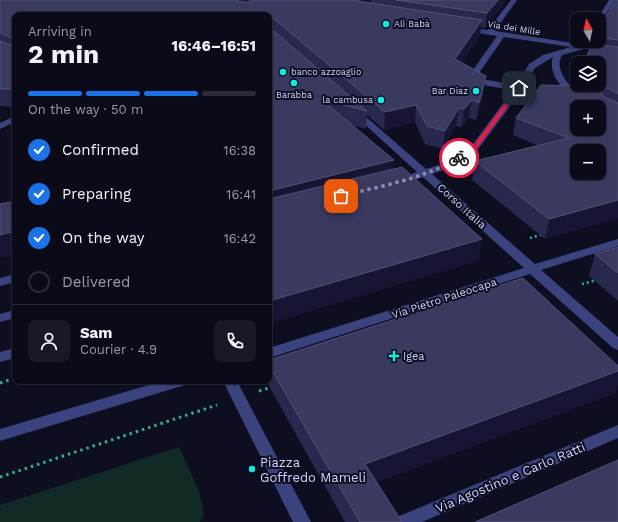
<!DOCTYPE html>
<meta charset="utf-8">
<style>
:root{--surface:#0a0a19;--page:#181826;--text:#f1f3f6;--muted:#999aa2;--line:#2a2b38;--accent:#1a73e8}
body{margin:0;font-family:"Work Sans",sans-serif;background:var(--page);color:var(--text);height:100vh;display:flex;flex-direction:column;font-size:15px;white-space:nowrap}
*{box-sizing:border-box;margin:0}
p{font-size:13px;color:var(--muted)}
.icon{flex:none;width:22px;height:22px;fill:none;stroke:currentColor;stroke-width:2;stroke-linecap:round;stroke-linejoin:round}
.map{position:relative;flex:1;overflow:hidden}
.drawer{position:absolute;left:12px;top:12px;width:260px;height:372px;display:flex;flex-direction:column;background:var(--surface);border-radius:8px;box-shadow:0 1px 3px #0004,0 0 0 1px var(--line)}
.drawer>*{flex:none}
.needle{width:26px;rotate:351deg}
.tools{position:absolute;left:570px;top:12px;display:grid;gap:8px}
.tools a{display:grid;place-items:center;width:36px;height:36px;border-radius:8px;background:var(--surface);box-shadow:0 1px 3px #0004,0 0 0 1px var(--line);font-size:20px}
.pin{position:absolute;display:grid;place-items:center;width:34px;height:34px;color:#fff;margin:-17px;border-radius:8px;box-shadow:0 2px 6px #0006}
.courier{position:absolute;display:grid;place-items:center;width:40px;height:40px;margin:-20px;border:3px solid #e11d48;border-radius:50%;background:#fff;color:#222;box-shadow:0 1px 5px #0007}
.head em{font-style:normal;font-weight:700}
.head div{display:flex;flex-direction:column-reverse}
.head{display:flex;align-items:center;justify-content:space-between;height:68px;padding:0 16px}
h1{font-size:26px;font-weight:700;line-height:30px}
.bar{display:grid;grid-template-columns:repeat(4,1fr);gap:6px 4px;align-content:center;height:48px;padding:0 16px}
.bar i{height:5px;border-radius:3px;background:var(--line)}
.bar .on{background:var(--accent)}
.bar p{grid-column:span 4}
.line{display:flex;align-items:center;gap:10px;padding:0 16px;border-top:1px solid var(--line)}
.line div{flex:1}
.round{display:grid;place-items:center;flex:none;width:42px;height:42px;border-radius:8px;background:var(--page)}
ol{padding:0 16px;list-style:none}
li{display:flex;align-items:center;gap:12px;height:44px}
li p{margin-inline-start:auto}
li .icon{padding:4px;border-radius:50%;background:var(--accent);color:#fff;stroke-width:4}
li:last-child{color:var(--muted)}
li i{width:22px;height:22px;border:2px solid var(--line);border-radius:50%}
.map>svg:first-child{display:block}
.green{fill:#112a25}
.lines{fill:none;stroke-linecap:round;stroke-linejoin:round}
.path-far1{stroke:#33ae92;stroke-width:2.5;stroke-dasharray:2 3;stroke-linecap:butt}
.path{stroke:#33ae92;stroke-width:3;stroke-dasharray:2.5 4;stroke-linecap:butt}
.minor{fill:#3b437e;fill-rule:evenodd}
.wall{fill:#29284e}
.shaded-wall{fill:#161634}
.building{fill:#3a3a61;stroke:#525279;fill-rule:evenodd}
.route{fill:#e11d48}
.done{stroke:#8b8db0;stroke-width:4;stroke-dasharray:0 7.2}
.poi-dot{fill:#09efe0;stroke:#0e0e21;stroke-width:1.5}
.labels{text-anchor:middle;stroke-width:4;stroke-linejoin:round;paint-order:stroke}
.far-poi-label{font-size:9px;fill:#cfd2fd;stroke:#0e0e21;text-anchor:start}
.far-street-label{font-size:9px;fill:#cfd2fd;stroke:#0e0e21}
.street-label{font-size:11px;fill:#cfd2fd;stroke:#0e0e21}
.poi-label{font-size:11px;fill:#cfd2fd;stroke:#0e0e21;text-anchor:start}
.near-poi-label{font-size:13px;fill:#cfd2fd;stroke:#0e0e21;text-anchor:start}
.near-street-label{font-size:13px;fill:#cfd2fd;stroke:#0e0e21}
</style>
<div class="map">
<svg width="618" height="522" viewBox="0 0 618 522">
<rect width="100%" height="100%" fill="#0e0e21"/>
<polygon class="green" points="179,447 199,491 204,514 200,522 0,522 0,505"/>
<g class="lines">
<g class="path-far1">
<polyline points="530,238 543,234"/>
<polyline points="582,284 597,280"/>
</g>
<g class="path">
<polyline points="0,383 15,378"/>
<polyline points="259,391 272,387"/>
<polyline points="0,477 217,405"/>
</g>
<g class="minor">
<path d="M511,0H517L495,31L579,44L583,41H591L584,49L562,55C554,69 568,86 580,94C587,98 596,101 601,107L599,109V107C579,107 545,80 553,57L535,68L522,90L476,152L447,169L432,174L535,264L618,239V246L541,270L618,337V350L613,348L530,274L269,358V348L524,268L423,177L398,185L394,184L393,182L394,180L417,172L350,111L351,109H357L426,169L439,165L470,148L513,90C500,87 478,87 468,77L497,36L465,31L461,29L465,27L488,30ZM504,37L571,47L543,55L529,64L517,85L481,79L477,76Z"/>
<polygon points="609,0 615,0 601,22 599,23 599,19 597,19"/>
<polygon points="15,116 15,122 0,129 0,123"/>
<polygon points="15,274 15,282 0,286 0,278"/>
<polygon points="15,310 15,318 0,322 0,314"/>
<polygon points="15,348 15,358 0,362 0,352"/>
<polygon points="162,381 187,381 185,385 0,441 0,429"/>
<polygon points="223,381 237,381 311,522 293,522"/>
<polygon points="618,425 618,438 422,522 394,522 397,517"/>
</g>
</g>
<g class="wall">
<polygon points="0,0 371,0 367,2 371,3 371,0 507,0 485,28 481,27 480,35 462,63 484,93 476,120 469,118 462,127 456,126 443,149 425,144 415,122 384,130 367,115 366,129 352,125 394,160 393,169 479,260 269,323 269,15 15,15 15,107 0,106"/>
<polygon points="618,0 618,218 545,239 472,180 475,161 539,146 513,135 516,118 585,87 585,85 599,85 599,63 585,63 586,58 597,44 598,41 599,41 599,35 601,25"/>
<polygon points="618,247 618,301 589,276 595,254"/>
<polygon points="269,360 618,366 618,383 615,393 377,482 402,522 345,522 268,384 267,381 269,381"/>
</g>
<g class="shaded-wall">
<polygon points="244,0 266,0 244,10"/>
<polygon points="360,0 371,0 360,8"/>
<polygon points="498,0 507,0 485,28 487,13"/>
<polygon points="482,20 480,35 454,76 455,59"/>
<polygon points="486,76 484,93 476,120 479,103"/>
<polygon points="472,100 469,118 462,127 464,109"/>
<polygon points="416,105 415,122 384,130 385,112"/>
<polygon points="459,108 456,126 443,149 445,131"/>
<polygon points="394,160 393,179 269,210 269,191"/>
<polygon points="618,200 618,218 545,239 549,219"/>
<polygon points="15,231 15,254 0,258 0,235"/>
<polygon points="482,239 479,260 269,323 269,301"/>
<polygon points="618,371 618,383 615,393 364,487 365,464"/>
</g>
<g class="building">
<polygon points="0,0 237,0 239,2 248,2 252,0 351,0 482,20 455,59 486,76 479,103 472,100 464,109 459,108 445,131 427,126 416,105 385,112 273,18 269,18 269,15 15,15 15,89 0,89 0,41 11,45 13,44 12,38 0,33"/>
<polygon points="396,0 498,0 487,13"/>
<polygon points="616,0 618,0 618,40 599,37 604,29 601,25"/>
<polygon points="269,27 367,111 321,99 394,160 269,191"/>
<polygon points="592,44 618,47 618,94 599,84 599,63 588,63 586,58"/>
<path d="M541,85L583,86L602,91V96L618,103V200L549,219L475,161L569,138L516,118ZM577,107H599V129H577ZM577,151H599V173H577Z"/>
<polygon points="402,167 482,239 269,301 269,199"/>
<polygon points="15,201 15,231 0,235 0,204"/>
<polygon points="618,247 618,273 595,254"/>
<polygon points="523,278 618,366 618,371 365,464 402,522 360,522 269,365 269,360"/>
<polygon points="618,460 618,522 475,522"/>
</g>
<polygon class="route" points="517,87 521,88 475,151 461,159 457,159 457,157 471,149"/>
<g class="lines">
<path class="done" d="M341,196C381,186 423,179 459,158"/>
</g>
<g class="poi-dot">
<circle cx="386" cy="24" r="4"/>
<circle cx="283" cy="72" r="4"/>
<circle cx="294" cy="83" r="4"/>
<circle cx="476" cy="91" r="4"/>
<circle cx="381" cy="100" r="4"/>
<path d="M392 350h4v4h4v4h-4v4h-4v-4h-4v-4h4z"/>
<circle cx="252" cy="469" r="4"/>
</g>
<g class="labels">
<g class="far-poi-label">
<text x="394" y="27">Alì Babà</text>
<text x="291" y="75">banco azzoaglio</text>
<text x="468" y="94" text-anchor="end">Bar Diaz</text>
<text x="294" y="98" text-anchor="middle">Barabba</text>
<text x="373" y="103" text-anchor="end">la cambusa</text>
</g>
<g class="far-street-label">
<text transform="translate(514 28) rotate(9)" y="3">Via dei Mille</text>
</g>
<g class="street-label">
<text transform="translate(462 206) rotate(42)" y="4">Corso Italia</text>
<text transform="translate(444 298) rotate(-18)" y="4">Via Pietro Paleocapa</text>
</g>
<g class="poi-label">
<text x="403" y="360">Igea</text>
</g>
<g class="near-poi-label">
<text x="260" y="467">Piazza<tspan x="260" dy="15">Goffredo Mameli</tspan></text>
</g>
<g class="near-street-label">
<text transform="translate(510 477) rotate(-23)" y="5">Via Agostino e Carlo Ratti</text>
</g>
</g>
</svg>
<div class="tools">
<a><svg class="needle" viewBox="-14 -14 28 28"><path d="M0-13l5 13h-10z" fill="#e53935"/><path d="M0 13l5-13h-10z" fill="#999aa2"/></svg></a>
<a><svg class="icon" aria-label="layers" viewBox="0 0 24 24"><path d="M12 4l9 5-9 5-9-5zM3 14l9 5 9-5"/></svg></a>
<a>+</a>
<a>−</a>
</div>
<div class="pin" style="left:341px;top:196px;background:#ea580c"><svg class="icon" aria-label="bag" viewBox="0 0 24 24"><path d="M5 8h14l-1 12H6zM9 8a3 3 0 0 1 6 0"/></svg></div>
<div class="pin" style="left:519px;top:88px;background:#1f2937"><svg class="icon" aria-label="home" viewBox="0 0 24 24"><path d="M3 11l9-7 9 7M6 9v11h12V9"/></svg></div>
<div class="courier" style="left:459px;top:158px"><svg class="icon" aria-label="bike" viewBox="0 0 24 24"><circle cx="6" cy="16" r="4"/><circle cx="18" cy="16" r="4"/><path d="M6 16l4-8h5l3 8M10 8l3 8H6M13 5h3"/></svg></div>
<section class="drawer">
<div class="head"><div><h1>2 min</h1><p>Arriving in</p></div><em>16:46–16:51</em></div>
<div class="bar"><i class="on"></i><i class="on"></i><i class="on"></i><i></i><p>On the way · 50 m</p></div>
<ol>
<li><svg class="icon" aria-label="check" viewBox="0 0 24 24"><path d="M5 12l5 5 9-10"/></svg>Confirmed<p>16:38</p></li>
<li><svg class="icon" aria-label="check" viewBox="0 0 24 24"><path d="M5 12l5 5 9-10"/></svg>Preparing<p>16:41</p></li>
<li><svg class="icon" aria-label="check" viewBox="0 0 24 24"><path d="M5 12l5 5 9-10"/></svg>On the way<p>16:42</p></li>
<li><i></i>Delivered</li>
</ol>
<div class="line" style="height:72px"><a class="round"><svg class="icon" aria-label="person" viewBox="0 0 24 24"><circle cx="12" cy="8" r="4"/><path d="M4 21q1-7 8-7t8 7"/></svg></a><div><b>Sam</b><p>Courier · 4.9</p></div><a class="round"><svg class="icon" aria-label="phone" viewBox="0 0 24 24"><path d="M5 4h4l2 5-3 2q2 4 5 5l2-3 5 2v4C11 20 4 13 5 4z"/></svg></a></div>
</section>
</div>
